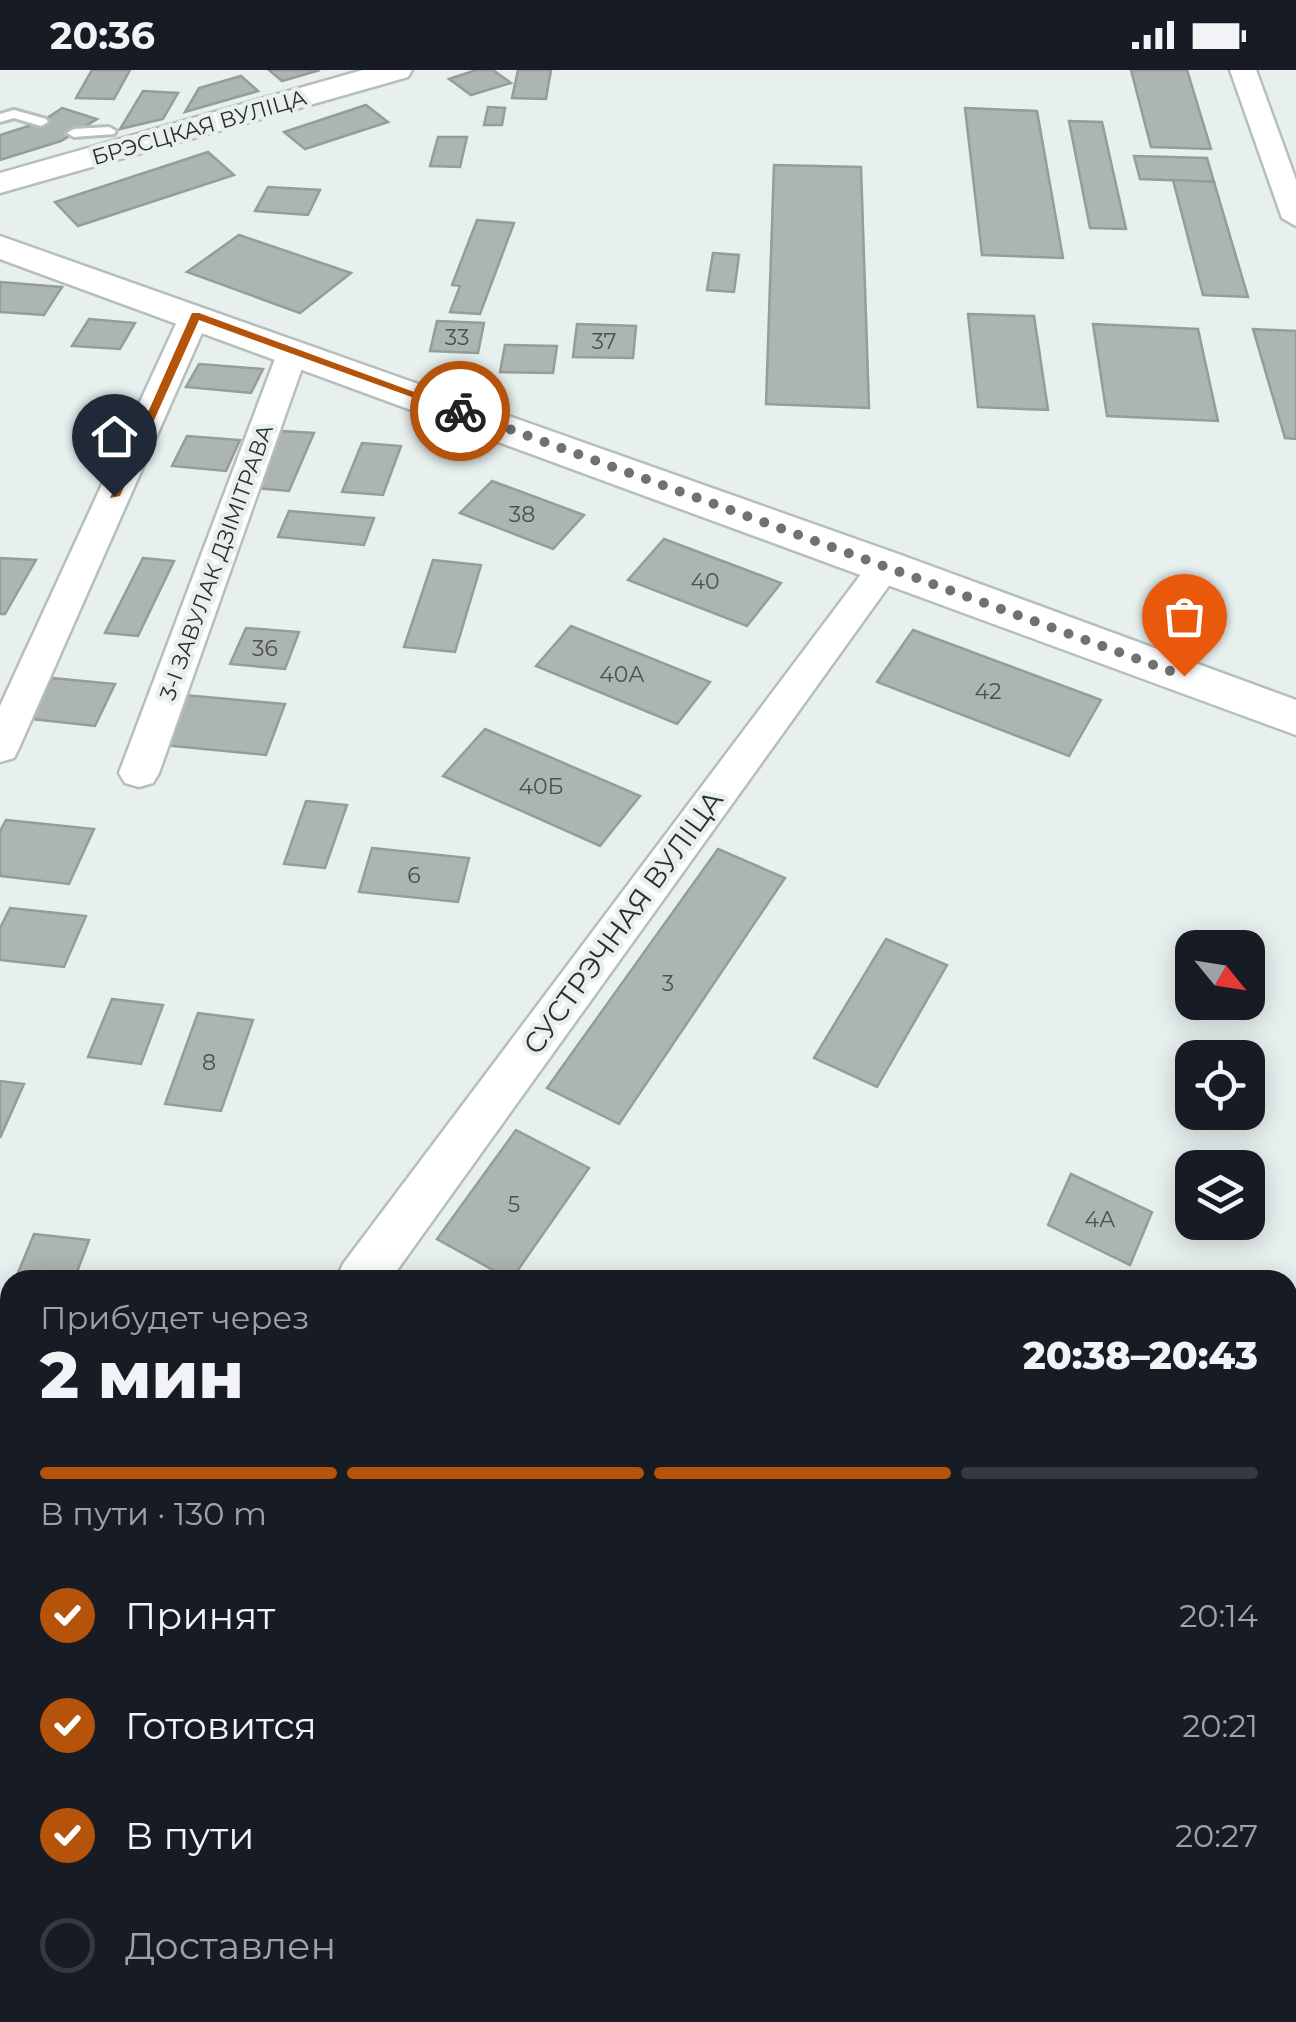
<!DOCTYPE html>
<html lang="ru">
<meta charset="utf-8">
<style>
:root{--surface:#171b24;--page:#20242c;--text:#f1f3f6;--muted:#9ea1a6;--line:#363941;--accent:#b45309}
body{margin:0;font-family:Montserrat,sans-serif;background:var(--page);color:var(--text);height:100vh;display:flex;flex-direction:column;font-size:38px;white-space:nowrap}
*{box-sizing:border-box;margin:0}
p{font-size:32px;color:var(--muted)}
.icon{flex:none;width:55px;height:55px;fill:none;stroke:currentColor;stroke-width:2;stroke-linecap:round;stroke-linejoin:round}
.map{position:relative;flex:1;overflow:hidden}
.drawer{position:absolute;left:0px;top:1200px;width:1298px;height:752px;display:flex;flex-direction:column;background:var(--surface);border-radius:30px 30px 0 0;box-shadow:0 5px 25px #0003}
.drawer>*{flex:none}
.needle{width:65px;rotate:120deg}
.fabs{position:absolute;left:1175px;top:860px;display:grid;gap:20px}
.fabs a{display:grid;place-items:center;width:90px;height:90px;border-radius:20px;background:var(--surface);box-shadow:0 5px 25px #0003;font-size:50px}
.pin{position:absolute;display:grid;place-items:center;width:85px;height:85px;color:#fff;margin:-102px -42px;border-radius:50% 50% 50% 0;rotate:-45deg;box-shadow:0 0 10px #0007}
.pin .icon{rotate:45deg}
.courier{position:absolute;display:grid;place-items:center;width:100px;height:100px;margin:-50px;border:8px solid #b45309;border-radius:50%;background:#fff;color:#222;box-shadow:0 2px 12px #0007}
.headline em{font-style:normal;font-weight:800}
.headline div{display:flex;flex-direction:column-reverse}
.headline{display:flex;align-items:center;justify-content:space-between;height:170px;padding:0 40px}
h1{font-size:65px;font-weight:800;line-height:75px}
.bar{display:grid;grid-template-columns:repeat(4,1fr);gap:15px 10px;align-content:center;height:120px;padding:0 40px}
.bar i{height:12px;border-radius:8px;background:var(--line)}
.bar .active{background:var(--accent)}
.bar p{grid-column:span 4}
ol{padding:0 40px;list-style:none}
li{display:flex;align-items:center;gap:30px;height:110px}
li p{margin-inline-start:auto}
li .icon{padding:10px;border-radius:50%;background:var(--accent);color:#fff;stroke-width:4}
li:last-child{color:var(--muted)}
li i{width:55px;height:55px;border:5px solid var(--line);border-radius:50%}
.status{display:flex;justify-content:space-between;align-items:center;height:70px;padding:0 50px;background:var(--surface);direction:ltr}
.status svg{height:28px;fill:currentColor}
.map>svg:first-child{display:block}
.built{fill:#d2e3e2}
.building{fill:#acb4b4;stroke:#949c9c;stroke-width:2.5}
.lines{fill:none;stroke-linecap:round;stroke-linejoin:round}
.service-casing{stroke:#b6bebe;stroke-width:6}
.minor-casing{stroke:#b6bebe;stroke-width:5}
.tertiary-casing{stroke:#b6bebe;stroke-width:5}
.secondary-casing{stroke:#b6bebe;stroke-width:5}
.service{fill:#fff;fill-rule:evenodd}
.minor{fill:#fff;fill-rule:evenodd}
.tertiary{fill:#fff;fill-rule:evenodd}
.secondary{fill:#fff;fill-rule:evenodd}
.route{fill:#b45309}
.done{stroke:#6d7272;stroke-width:10;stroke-dasharray:0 18}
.labels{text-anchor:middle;stroke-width:9;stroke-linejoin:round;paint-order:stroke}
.far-street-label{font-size:22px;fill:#2b2e2e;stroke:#e7efef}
.number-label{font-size:22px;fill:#4b5050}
.street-label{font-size:28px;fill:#2b2e2e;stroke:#e7efef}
</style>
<div class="status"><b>20:36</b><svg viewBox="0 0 49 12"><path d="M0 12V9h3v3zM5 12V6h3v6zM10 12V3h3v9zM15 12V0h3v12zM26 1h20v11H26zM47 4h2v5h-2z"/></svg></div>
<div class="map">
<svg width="1296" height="1952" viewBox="0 0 1296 1952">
<rect width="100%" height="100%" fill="#e7efef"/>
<g class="built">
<polygon points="1296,1551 1296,1952 1170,1952 1173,1943 1288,1942 1288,1578"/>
<polygon points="0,1817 10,1825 10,1942 152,1943 163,1952 0,1952"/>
</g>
<g class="building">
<polygon points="92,0 130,0 114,29 76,28"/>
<polygon points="269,0 320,0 282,11"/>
<polygon points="476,0 493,0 511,13 471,25 449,9"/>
<polygon points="518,0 551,0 546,29 512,28"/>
<polygon points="1131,0 1187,0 1211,79 1151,77"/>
<polygon points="241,6 258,21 185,42 199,18"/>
<polygon points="143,21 178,23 163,49 120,59"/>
<polygon points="366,35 388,52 305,79 284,62"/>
<polygon points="488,37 505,38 502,55 484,55"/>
<polygon points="62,38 97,49 61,71 0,90 0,65 41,52"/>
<polygon points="965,38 1037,41 1063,188 982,185"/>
<polygon points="1069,51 1102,52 1126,159 1090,158"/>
<polygon points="438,67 467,67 460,97 430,96"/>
<polygon points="208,82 234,105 78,156 55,132"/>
<polygon points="1134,86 1207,88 1214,112 1140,109"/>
<polygon points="774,95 861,97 869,338 766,334"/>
<polygon points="1173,110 1214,112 1248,227 1203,225"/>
<polygon points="268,117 320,120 308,145 255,141"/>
<polygon points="477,150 514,153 480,244 450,242 460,216 452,215"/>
<polygon points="239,165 351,203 300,243 187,202"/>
<polygon points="713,183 739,185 734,222 707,220"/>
<polygon points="0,212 62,217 44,245 0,242"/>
<polygon points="968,244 1034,246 1048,340 978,337"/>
<polygon points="89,249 135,253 120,279 72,276"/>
<polygon points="437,251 484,253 478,283 430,281"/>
<polygon points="577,254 636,256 633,288 573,287"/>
<polygon points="1093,254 1198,259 1218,351 1107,346"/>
<polygon points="1253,259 1296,261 1296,369 1285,368"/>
<polygon points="505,275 557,276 553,303 500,302"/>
<polygon points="199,294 263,299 251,323 186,317"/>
<polygon points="92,336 122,338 107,365 77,362"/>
<polygon points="281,361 314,363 289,421 255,418"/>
<polygon points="187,366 240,370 226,401 172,396"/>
<polygon points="362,373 401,376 383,425 342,422"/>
<polygon points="492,411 584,445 553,479 460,443"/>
<polygon points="289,441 374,448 364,475 278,467"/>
<polygon points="664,469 781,513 747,556 628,510"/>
<polygon points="0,488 36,490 5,544 0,544"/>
<polygon points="143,488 174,491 138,566 105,563"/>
<polygon points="433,490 481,495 455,582 404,577"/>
<polygon points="571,556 710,612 677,654 536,596"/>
<polygon points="246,558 299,562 285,599 230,594"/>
<polygon points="913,560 1101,630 1069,686 877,612"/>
<polygon points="52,608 115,614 95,656 31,649"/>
<polygon points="184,625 285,634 266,685 162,675"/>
<polygon points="485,659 640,726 600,776 443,706"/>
<polygon points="306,731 347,735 325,798 284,794"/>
<polygon points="6,750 94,759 69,814 0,806 0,761"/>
<polygon points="372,778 469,788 458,832 359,822"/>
<polygon points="718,779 785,808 619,1054 547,1018"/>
<polygon points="10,838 86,846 64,897 0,890 0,858"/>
<polygon points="886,869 947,895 877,1017 814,988"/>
<polygon points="112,929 163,935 141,994 88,987"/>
<polygon points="198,943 253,950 221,1041 165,1034"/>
<polygon points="0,1011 24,1014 0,1068"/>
<polygon points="516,1060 589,1098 511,1210 437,1169"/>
<polygon points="1071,1104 1152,1142 1130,1195 1048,1155"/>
<polygon points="34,1164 89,1170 74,1210 15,1210"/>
<polygon points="10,1224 10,1270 0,1268 0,1249"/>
</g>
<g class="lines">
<defs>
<g id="service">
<polygon points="14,40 46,49 48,52 41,56 14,48 0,52 0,44"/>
<polygon points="109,57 116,61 114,64 74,67 67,63 74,59"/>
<polygon points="1288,1527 1296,1530 1296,1559 1288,1556"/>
<polygon points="666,1942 698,1942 694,1952 662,1952"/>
</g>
<g id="minor">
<polygon points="1230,0 1256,0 1296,110 1296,156 1282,148"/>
<polygon points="195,236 210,245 19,678 14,688 0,692 0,636 180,245"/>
<polygon points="293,272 308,281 159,703 153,713 139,717 125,713 119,703 278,281"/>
<polygon points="886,483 898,487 904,495 898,503 390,1210 336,1210 343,1194 874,487"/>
<polygon points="10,1655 10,1724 0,1728 0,1659"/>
<polygon points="1296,1767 1296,1855 1288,1858 1288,1771"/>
<polygon points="1221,1942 1286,1942 1283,1952 1219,1952"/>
</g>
<polygon id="tertiary" points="0,166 901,485 1296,630 1296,665 0,189"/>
<polygon id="secondary" points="363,0 412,0 408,7 0,123 0,103"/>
</defs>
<use href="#service" class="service-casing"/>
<use href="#minor" class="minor-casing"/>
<use href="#tertiary" class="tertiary-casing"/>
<use href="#secondary" class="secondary-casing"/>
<use href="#service" class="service"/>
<use href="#minor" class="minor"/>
<use href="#tertiary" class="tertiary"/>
<use href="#secondary" class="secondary"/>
</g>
<polygon class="route" points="192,243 199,243 466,341 456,343 199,250 120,426 110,428"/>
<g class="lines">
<polyline class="done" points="460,341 1184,606"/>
</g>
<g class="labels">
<g class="far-street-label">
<text transform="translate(199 57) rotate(-16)" y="8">БРЭСЦКАЯ ВУЛІЦА</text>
<text transform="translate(216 492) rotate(-70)" y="8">3-І ЗАВУЛАК ДЗІМІТРАВА</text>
</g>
<g class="number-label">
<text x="457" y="275">33</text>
<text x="604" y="279">37</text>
<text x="522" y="452">38</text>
<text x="705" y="519">40</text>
<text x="265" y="586">36</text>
<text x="622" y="612">40А</text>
<text x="988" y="629">42</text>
<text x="541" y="724">40Б</text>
<text x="414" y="813">6</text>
<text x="668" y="921">3</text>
<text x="209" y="1000">8</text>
<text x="514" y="1142">5</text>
<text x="1100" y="1157">4А</text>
</g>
<g class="street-label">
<text transform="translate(623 852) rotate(-54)" y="10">СУСТРЭЧНАЯ ВУЛІЦА</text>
</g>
</g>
</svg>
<div class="fabs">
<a><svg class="needle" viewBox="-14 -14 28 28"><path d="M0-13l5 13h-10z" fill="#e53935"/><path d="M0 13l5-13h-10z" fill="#9ea1a6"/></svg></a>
<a><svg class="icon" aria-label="locate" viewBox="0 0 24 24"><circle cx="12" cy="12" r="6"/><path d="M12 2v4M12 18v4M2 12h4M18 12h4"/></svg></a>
<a><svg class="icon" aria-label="layers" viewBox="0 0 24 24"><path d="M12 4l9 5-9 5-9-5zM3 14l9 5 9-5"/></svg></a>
</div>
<div class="pin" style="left:1184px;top:606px;background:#ea580c"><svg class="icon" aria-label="bag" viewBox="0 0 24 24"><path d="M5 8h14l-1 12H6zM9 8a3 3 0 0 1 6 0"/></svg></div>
<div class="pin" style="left:114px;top:426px;background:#1f2937"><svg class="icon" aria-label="home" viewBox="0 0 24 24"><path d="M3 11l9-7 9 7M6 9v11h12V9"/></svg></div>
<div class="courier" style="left:460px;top:341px"><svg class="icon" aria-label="bike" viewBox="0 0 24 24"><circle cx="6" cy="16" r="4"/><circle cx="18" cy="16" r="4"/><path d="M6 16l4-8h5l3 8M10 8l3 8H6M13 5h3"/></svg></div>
<section class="drawer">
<div class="headline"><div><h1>2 мин</h1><p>Прибудет через</p></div><em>20:38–20:43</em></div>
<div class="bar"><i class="active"></i><i class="active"></i><i class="active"></i><i></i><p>В пути · 130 m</p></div>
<ol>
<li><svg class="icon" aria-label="check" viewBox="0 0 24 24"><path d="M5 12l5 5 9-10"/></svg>Принят<p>20:14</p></li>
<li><svg class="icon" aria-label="check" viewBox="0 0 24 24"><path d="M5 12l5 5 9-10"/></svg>Готовится<p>20:21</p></li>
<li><svg class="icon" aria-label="check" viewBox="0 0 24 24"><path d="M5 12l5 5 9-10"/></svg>В пути<p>20:27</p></li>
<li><i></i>Доставлен</li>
</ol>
</section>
</div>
